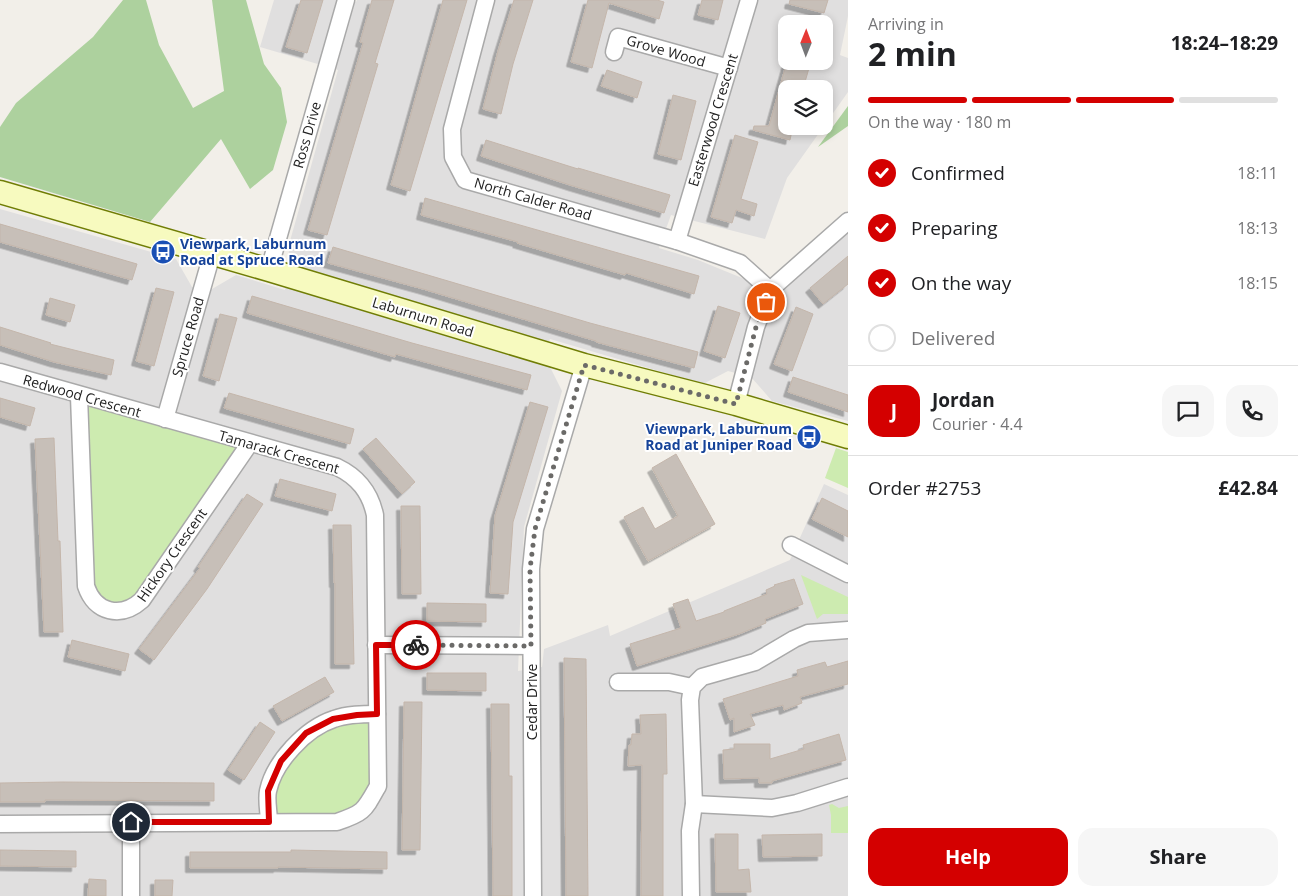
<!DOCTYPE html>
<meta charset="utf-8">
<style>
:root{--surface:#fff;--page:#f6f6f6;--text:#202124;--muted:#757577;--line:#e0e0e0;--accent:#d40000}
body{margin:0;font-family:"Open Sans",sans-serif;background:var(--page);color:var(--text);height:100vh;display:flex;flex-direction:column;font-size:19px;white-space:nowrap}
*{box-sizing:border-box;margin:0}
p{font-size:16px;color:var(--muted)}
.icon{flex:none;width:28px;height:28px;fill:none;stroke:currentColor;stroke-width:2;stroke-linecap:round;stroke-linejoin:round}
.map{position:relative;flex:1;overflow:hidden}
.drawer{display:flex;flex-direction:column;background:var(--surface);width:450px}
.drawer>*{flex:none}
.needle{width:32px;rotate:1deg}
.controls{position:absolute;left:778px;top:15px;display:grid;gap:10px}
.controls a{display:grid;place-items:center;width:55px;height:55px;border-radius:10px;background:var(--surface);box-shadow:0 2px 8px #0003;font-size:25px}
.pin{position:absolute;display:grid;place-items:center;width:42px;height:42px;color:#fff;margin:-21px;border:2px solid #fff;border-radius:50%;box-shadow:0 1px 5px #0007}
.courier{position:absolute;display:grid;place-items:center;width:50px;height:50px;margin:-25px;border:4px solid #d40000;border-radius:50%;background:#fff;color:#222;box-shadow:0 1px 6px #0007}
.overview em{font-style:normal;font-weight:700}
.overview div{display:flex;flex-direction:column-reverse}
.overview{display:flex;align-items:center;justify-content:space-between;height:85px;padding:0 20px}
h1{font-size:32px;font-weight:700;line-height:38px}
.bar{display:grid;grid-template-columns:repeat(4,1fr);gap:8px 5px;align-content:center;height:60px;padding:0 20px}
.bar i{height:6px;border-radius:4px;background:var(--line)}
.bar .selected{background:var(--accent)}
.bar p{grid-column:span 4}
.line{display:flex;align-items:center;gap:12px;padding:0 20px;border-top:1px solid var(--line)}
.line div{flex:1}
.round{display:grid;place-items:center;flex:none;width:52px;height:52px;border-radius:15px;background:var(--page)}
ol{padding:0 20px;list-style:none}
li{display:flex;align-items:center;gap:15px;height:55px}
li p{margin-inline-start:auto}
li .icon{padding:5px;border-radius:50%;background:var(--accent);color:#fff;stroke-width:4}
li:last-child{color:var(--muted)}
li i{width:28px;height:28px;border:2px solid var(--line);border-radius:50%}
.action{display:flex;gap:10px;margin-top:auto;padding:10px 20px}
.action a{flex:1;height:58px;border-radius:15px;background:var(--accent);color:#fff;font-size:20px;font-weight:700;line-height:58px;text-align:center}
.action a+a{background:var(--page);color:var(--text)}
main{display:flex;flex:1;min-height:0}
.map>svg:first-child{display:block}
.residential{fill:#e0dfdf;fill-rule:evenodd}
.grass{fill:#cdebb0}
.forest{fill:#add19e}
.building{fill:#c7bfb8;stroke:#c4b6ab;filter:url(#shadow)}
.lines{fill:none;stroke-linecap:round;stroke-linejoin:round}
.street-casing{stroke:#a9a9a9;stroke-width:19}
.secondary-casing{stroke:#707d05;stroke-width:25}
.street{stroke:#fff;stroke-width:16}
.secondary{stroke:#f7fabf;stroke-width:22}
.done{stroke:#6b6a68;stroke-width:5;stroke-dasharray:0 9}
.route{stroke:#d40000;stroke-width:6}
.labels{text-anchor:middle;stroke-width:4;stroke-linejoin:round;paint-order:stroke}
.street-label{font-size:14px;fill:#222;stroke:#fff}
.transit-label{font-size:14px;font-weight:bold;fill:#164399;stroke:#fff;text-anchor:start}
</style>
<main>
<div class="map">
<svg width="848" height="896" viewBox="0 0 848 896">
<defs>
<filter id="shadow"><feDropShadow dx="-4.5" dy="4.5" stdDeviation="0" flood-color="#0004"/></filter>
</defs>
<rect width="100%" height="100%" fill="#f2efe9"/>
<path class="residential" d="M274,0H349L356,2L357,0H848V16L840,55L848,58V92L824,126V89H786V126H824L787,178L765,239L671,215L659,248L698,260L747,280L775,310L785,286L848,233V421L772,401L751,377L728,371L703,384L550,339L539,361L549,365L562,391L524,527L518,671L542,667L544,649L608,625L610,636L790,560L824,484L848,495V896H0V209L176,259L192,287L212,289L236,275L285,290L290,241L338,70L260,47ZM786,24H824V61H786Z"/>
<g class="grass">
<polygon points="79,396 250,443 136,605 95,602"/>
<polygon points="836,448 848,452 848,488 825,478"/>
<polygon points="801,575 848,597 848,614 823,614 817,619"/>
<polygon points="377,714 378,786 358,815 269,822 281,761 306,733"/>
<polygon points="832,804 839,808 848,806 848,833 831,833 831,815 829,805"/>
</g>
<g class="forest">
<polygon points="123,0 146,0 159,45 193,108 224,91 212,0 246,0 264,64 281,88 287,122 273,170 250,189 221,139 150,222 0,177 0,127 16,103 93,37"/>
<polygon points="848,106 848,126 818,147"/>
</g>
<g class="building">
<polygon points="301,0 323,0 307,53 286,47"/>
<polygon points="372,0 394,0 375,63 378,64 327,235 308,230 363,43 360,42"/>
<polygon points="443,0 467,0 410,191 391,185"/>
<polygon points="514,0 533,0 513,64 501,114 483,109 498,51"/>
<polygon points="588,0 657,0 664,2 659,19 609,3 592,68 571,62"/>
<polygon points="702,0 723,0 718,20 698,15"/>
<polygon points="790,0 828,0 824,13 789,4"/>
<polygon points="787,61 811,61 803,89 786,89 786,126 793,126 790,140 753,130 754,126 769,126"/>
<polygon points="607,70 642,82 637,98 601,86"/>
<polygon points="673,95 696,101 681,160 658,154"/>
<polygon points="735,135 758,142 741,199 757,204 754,216 736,210 732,223 711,217"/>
<polygon points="486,140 578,169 578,168 670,195 664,213 573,186 481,156"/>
<polygon points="425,198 699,276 694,294 626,273 625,275 517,243 518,242 421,215"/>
<polygon points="0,224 137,264 132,280 0,242"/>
<polygon points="333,247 590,323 698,352 694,368 596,342 596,341 423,289 328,263"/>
<polygon points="848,256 848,284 823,304 810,288"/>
<polygon points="156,288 174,292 154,366 136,361"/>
<polygon points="252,296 412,343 531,375 527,390 396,354 395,357 247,313"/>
<polygon points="50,298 75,305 70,322 46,315"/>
<polygon points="718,306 740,313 725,358 704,351"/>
<polygon points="796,307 813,314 792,371 774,364"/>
<polygon points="220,314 237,318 219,381 203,376"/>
<polygon points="0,327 51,343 50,344 114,360 111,375 54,362 0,345"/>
<polygon points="793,377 848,395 848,412 788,392"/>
<polygon points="229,393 354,429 350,444 224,408"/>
<polygon points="0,398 35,408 30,426 0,417"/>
<polygon points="530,402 548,407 513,522 508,594 490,593 495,516"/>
<polygon points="54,438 58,541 60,541 63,632 44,632 35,439"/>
<polygon points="376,438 415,482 402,494 363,449"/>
<polygon points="676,454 715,524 648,561 624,517 643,507 655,529 678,516 652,468"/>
<polygon points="280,479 336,494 332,511 275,496"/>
<polygon points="247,494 263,504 207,589 154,660 139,649 200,568 198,567"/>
<polygon points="822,498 848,511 848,537 812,519"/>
<polygon points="401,506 420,506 421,594 402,594"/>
<polygon points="333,525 351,525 354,664 335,664 335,583 334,583"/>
<polygon points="794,579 803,604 765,619 766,623 739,634 637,666 630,644 681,628 673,604 688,599 696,621 724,612 724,611 767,594 766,590 775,586 774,585"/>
<polygon points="427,603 486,604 486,622 427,621"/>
<polygon points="72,640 129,654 125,671 68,657"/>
<polygon points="564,658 586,659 588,896 566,896"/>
<polygon points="848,661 848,684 800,697 802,703 784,710 783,705 750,714 755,725 734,732 734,718 730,720 723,699 798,676 797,670 825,662 827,667"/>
<polygon points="427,673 486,673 486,691 427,690"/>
<polygon points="325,677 334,692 282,721 273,706"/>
<polygon points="404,702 422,702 420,850 402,850"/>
<polygon points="491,704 509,704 509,776 512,776 512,896 493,896"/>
<polygon points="666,714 667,774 663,774 663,896 641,896 642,765 628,766 629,745 631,745 632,734 641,734 640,715"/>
<polygon points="260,722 275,732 244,780 228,770"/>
<polygon points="839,734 846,760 772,781 772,783 759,783 759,778 724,779 723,750 734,749 734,744 770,744 770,759 804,749 803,745"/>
<polygon points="62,782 214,783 214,801 45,800 45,802 0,802 0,783"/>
<polygon points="715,834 738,834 738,870 749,869 751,892 716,892"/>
<polygon points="822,834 822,856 763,857 762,835"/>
<polygon points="0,850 76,851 76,867 0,866"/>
<polygon points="291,850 387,852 387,869 278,867 278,868 190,868 190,852 291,852"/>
<polygon points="89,879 106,880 106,896 88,896"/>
<polygon points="155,880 173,880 172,896 155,896"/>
</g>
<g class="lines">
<defs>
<g id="street">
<polyline points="486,0 452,129 453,157 465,180 677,241 740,263 770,290"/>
<polyline points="614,52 618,37 729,68"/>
<polyline points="677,241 749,0"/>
<polyline points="269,270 346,0"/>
<path d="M0,372L337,467C358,477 370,492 375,515L378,786C364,811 364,813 337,822L0,824"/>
<path d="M79,396L86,586C95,613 121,619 142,600L250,443"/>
<polyline points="736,404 756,327 770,290 848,221"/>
<polyline points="165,419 212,254"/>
<polyline points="791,545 848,574"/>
<polyline points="376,645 531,646"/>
<polyline points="618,682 669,682 692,687"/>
<polyline points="694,804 772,808 797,803 848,787"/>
<polyline points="131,822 131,896"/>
<path d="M269,822C269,813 266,800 268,791C274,762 306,728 334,719C347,714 363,714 377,714"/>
<polyline points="533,896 531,569 535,529 584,365"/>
<polyline points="691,896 690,831 694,804 690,700 692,687 702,677 755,662 794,639 808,633 848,630"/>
</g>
<polyline id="secondary" points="0,192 269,270 584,365 736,404 848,437"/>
</defs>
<use href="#street" class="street-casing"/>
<use href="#secondary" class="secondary-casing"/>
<use href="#street" class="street"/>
<use href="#secondary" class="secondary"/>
</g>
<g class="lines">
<polyline class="done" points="416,645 531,646 530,569 535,529 584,365 736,404 756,327 766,302"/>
<polyline class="route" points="131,822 269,822 268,791 281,761 306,733 333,719 357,715 377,714 376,645 416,645"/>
</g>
<defs>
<symbol id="bus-disc" viewBox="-11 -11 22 22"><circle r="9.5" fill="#1a4fb4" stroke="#fff"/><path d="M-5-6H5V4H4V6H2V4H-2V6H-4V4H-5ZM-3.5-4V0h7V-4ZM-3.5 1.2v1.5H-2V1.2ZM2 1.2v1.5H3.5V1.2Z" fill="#fff"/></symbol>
</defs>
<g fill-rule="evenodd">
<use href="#bus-disc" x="149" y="238" width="28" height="28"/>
<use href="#bus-disc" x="795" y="423" width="28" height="28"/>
</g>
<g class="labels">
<g class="street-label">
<text transform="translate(666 51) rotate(16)" y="5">Grove Wood</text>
<text transform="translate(713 120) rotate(-73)" y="5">Easterwood Crescent</text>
<text transform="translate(307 135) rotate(-74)" y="5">Ross Drive</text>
<text transform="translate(533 199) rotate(16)" y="5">North Calder Road</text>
<text transform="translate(423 317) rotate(17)" y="5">Laburnum Road</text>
<text transform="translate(188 337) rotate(-74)" y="5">Spruce Road</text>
<text transform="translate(82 396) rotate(16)" y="5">Redwood Crescent</text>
<text transform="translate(279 452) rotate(16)" y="5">Tamarack Crescent</text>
<text transform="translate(172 555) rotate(-55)" y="5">Hickory Crescent</text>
<text transform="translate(532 702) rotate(-90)" y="5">Cedar Drive</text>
</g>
<g class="transit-label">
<text x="180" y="249">Viewpark, Laburnum<tspan x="180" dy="16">Road at Spruce Road</tspan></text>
<text x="792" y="434" text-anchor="end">Viewpark, Laburnum<tspan x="792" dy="16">Road at Juniper Road</tspan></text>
</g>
</g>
</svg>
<div class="controls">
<a><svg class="needle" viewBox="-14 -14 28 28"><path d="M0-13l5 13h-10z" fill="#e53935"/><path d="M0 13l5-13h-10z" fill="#757577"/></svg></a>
<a><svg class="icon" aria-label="layers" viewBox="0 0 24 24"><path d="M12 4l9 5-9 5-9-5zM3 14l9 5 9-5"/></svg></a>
</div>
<div class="pin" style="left:766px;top:302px;background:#ea580c"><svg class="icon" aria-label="bag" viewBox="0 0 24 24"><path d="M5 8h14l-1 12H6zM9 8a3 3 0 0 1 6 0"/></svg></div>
<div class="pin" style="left:131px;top:822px;background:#1f2937"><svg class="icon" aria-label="home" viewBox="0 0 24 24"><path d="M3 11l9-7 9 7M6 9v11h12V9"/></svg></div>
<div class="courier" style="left:416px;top:645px"><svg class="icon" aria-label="bike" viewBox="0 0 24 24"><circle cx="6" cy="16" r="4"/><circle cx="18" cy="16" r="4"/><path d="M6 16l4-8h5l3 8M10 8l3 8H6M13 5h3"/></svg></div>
</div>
<section class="drawer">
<div class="overview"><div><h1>2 min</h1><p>Arriving in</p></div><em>18:24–18:29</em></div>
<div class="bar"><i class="selected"></i><i class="selected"></i><i class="selected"></i><i></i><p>On the way · 180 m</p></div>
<ol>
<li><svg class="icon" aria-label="check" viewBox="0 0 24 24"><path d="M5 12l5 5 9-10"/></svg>Confirmed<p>18:11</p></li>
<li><svg class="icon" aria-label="check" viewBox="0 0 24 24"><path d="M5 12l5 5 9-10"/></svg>Preparing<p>18:13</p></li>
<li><svg class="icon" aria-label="check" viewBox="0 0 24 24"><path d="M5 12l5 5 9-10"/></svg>On the way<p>18:15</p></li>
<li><i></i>Delivered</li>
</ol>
<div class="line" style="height:90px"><b class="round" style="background:var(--accent);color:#fff">J</b><div><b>Jordan</b><p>Courier · 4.4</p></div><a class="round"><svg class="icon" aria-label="chat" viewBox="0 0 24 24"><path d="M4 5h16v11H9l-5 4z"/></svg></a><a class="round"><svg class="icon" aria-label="phone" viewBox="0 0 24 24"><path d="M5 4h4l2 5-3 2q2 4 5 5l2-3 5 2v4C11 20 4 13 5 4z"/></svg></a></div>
<div class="line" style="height:65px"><div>Order #2753</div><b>£42.84</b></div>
<div class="action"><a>Help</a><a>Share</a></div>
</section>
</main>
